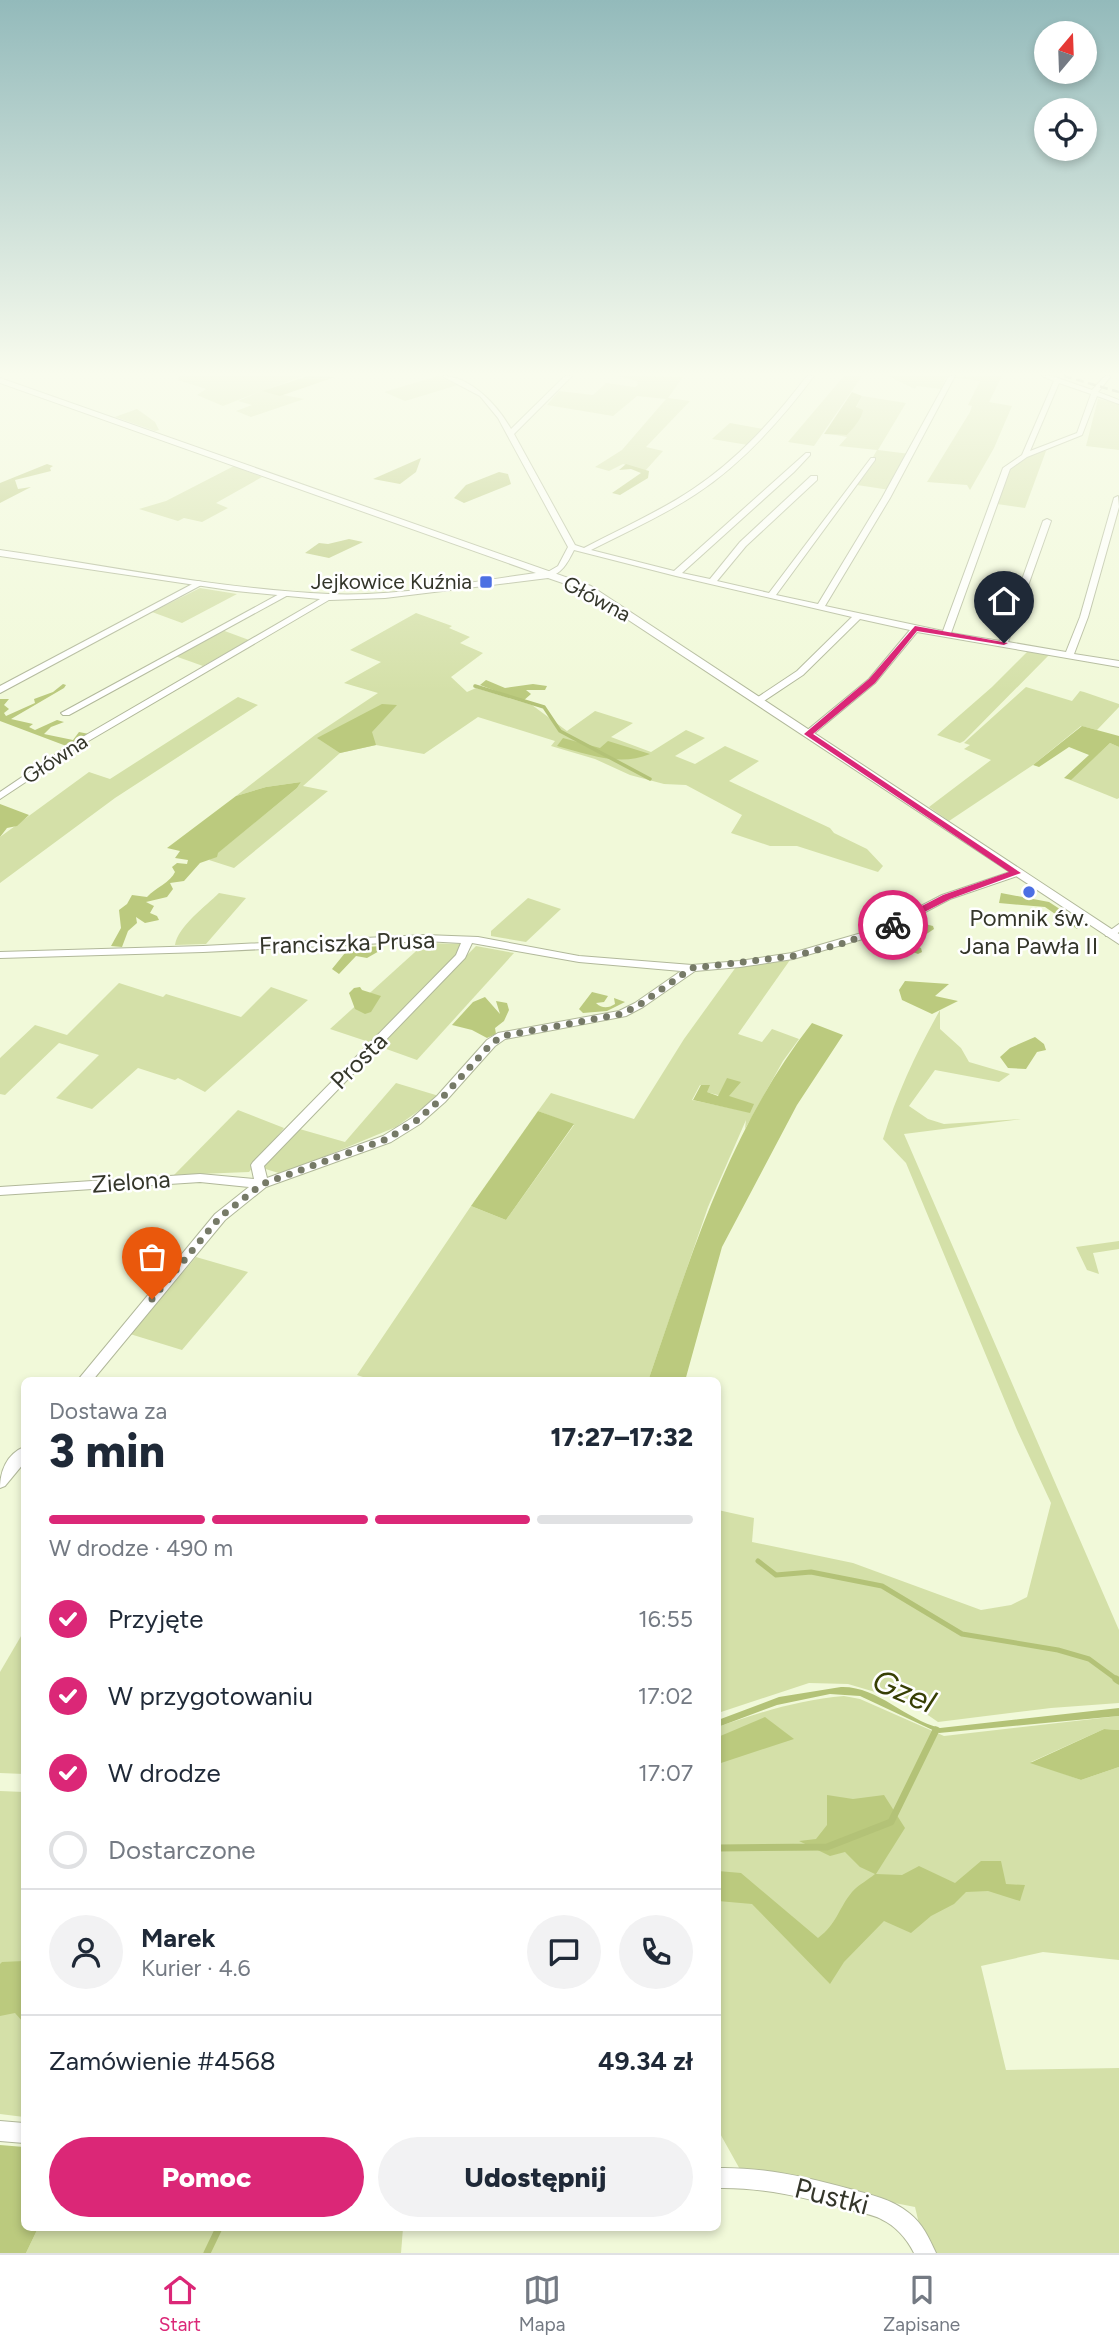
<!DOCTYPE html>
<html lang="pl">
<meta charset="utf-8">
<style>
:root{--surface:#fff;--page:#f2f2f3;--text:#1f2937;--muted:#747a83;--line:#e0e1e3;--accent:#db2777}
body{margin:0;font-family:Figtree,sans-serif;background:var(--page);color:var(--text);height:100vh;display:flex;flex-direction:column;font-size:26px;white-space:nowrap}
*{box-sizing:border-box;margin:0}
p{font-size:23px;color:var(--muted)}
.icon{flex:none;width:38px;height:38px;fill:none;stroke:currentColor;stroke-width:2;stroke-linecap:round;stroke-linejoin:round}
.map{position:relative;flex:1;overflow:hidden}
.details{position:absolute;left:21px;top:1377px;width:700px;height:854px;display:flex;flex-direction:column;background:var(--surface);border-radius:10px;box-shadow:0 4px 10px #0003}
.details>*{flex:none}
.needle{width:46px;rotate:19deg}
.fabs{position:absolute;left:1034px;top:21px;display:grid;gap:14px}
.fabs a{display:grid;place-items:center;width:63px;height:63px;border-radius:50%;background:var(--surface);box-shadow:0 4px 10px #0003;font-size:35px}
.pin{position:absolute;display:grid;place-items:center;width:60px;height:60px;color:#fff;margin:-72px -30px;border-radius:50% 50% 50% 0;rotate:-45deg;box-shadow:0 0 7px #0007}
.pin .icon{rotate:45deg}
.courier{position:absolute;display:grid;place-items:center;width:70px;height:70px;margin:-35px;border:5px solid #db2777;border-radius:50%;background:#fff;color:#222;box-shadow:0 2px 9px #0007}
.summary em{font-style:normal;font-weight:800}
.summary div{display:flex;flex-direction:column-reverse}
.summary{display:flex;align-items:center;justify-content:space-between;height:119px;padding:0 28px}
h1{font-size:46px;font-weight:800;line-height:52px}
.bar{display:grid;grid-template-columns:repeat(4,1fr);gap:10px 7px;align-content:center;height:84px;padding:0 28px}
.bar i{height:9px;border-radius:5px;background:var(--line)}
.bar .on{background:var(--accent)}
.bar p{grid-column:span 4}
.line{display:flex;align-items:center;gap:18px;padding:0 28px;border-top:2px solid var(--line)}
.line div{flex:1}
.round{display:grid;place-items:center;flex:none;width:74px;height:74px;border-radius:37px;background:var(--page)}
ol{padding:0 28px;list-style:none}
li{display:flex;align-items:center;gap:21px;height:77px}
li p{margin-inline-start:auto}
li .icon{padding:7px;border-radius:50%;background:var(--accent);color:#fff;stroke-width:4}
li:last-child{color:var(--muted)}
li i{width:38px;height:38px;border:4px solid var(--line);border-radius:50%}
.cta{display:flex;gap:14px;margin-top:auto;padding:14px 28px}
.cta a{flex:1;height:80px;border-radius:42px;background:var(--accent);color:#fff;font-size:28px;font-weight:800;line-height:80px;text-align:center}
.cta a+a{background:var(--page);color:var(--text)}
.tabs{display:flex;justify-content:space-around;align-items:center;height:98px;border-top:2px solid var(--line);background:var(--surface);font-size:19px;color:var(--muted)}
.tabs a{display:grid;justify-items:center;gap:4px}
.tabs .on{color:var(--accent)}
.map>svg:first-child{display:block}
.green{fill:#d4e0a8;fill-rule:evenodd}
.forest{fill:#bbca7e}
.water{fill:#b3c277}
.lines{fill:none;stroke-linecap:round;stroke-linejoin:round}
.stream-far2{stroke:#b3c277;stroke-width:3.5}
.stream-far1{stroke:#b3c277;stroke-width:5}
.stream{stroke:#b3c277;stroke-width:7}
.minor-casing{stroke:#b1b89a;stroke-width:2}
.tertiary-casing{stroke:#b1b89a;stroke-width:2}
.minor{fill:#fff;fill-rule:evenodd}
.tertiary{fill:#fff;fill-rule:evenodd}
.rail{stroke:#959a84;stroke-width:2.5;stroke-dasharray:8 4.5;stroke-linecap:butt}
.route{fill:#db2777}
.done{stroke:#767a67;stroke-width:7;stroke-dasharray:0 12.6}
.poi-dot{fill:#4c6fe3;stroke:#fff;stroke-width:2.5}
.labels{text-anchor:middle;stroke-width:5;stroke-linejoin:round;paint-order:stroke}
.far-poi-label{font-size:21px;fill:#34362a;stroke:#fff;text-anchor:end}
.far-street-label{font-size:21px;fill:#34362a;stroke:#fff}
.poi-label{font-size:24px;fill:#34362a;stroke:#fff}
.street-label{font-size:24px;fill:#34362a;stroke:#fff}
.near-street-label{font-size:28px;fill:#34362a;stroke:#fff}
.near-water-label{font-size:32px;font-style:italic;fill:#373f04;stroke:#fff}
</style>
<div class="map">
<svg width="1119" height="2253" viewBox="0 0 1119 2253">
<rect width="100%" height="100%" fill="#f1f9d9"/>
<g class="green">
<polygon points="179,376 303,376 263,391 304,399 251,417 236,411 252,405 238,401 261,391 223,406 197,395 206,389 178,380"/>
<polygon points="438,376 458,385 405,401 384,392"/>
<polygon points="617,376 683,377 668,398 690,401 646,447 663,451 645,471 623,464 609,471 595,467 622,450 666,399 637,396 613,416 547,405 559,391 593,395 606,383 635,387 638,385 637,381"/>
<polygon points="844,376 862,376 814,446 788,442"/>
<polygon points="888,376 950,376 946,377 941,389 917,386 915,389"/>
<polygon points="1002,376 989,402 1012,406 994,448 970,490 967,485 927,482 970,412 972,406 968,405 980,381 952,377"/>
<polygon points="862,396 906,403 878,450 910,454 890,490 857,485 877,450 839,446 847,437 830,434 847,435 856,423 856,408"/>
<polygon points="1098,399 1119,403 1119,450 1086,446"/>
<polygon points="137,409 155,422 159,430 155,431 115,417"/>
<polygon points="730,423 763,429 748,445 712,439"/>
<path d="M1042,450L1046,451L1025,508L997,504C1009,468 1007,466 1042,450Z"/>
<polygon points="234,466 262,477 216,503 228,508 202,522 184,518 178,521 139,509 166,501"/>
<polygon points="200,588 237,594 182,623 152,612"/>
<polygon points="416,613 452,626 449,628 470,637 460,643 483,653 451,677 467,692 476,688 532,705 567,731 595,711 633,723 611,737 651,752 686,730 705,738 675,756 695,764 725,746 759,761 729,781 830,828 834,833 867,849 883,866 878,872 797,846 770,846 731,833 742,815 686,785 664,784 630,775 595,759 551,746 555,741 478,717 424,754 376,745 340,753 303,786 328,791 234,868 209,860 297,788 301,782 266,787 236,796 315,735 378,693 344,683 381,662 350,650"/>
<polygon points="222,630 249,640 203,666 175,656"/>
<polygon points="1029,650 1050,654 964,741 960,743 937,735 992,687"/>
<polygon points="1026,687 1072,701 1080,691 1084,692 1119,704 1119,707 1097,730 1081,726 1033,765 949,821 929,807 991,760 964,749 970,745 964,743"/>
<polygon points="238,697 258,705 115,798 0,883 0,837 89,772 110,779"/>
<polygon points="1110,743 1119,747 1119,798 1117,799 1070,780"/>
<path d="M219,893L246,898L206,944L175,945C178,926 206,906 219,893Z"/>
<polygon points="528,898 561,909 526,942 491,936 491,931"/>
<polygon points="425,943 462,944 459,953 372,1043 330,1029"/>
<polygon points="476,946 514,953 417,1060 378,1046"/>
<path d="M790,960L738,1034L762,1042L772,1029L799,1039L783,1061L745,1129L746,1120L708,1207L648,1381H375L357,1375L471,1206L506,1220L574,1125L538,1111L551,1093L634,1119L684,1039L736,967ZM700,1085H709L706,1092L753,1104L749,1112L692,1100Z"/>
<polygon points="119,983 163,997 166,994 241,1017 271,987 308,1000 205,1092 178,1078 175,1080 138,1068 92,1109 56,1098 99,1055 59,1043 5,1095 0,1094 0,1058 35,1025 67,1035"/>
<path d="M940,1010V1029L961,1048L969,1062L1010,1074L999,1082L935,1070L909,1106L928,1119L944,1124L1021,1119L904,1134L1119,1630V1703L1051,1708L938,1722L909,1702L848,1684L809,1683L718,1713V1510L754,1518L752,1542L853,1563L981,1610L1011,1605L1027,1597L1051,1503L1017,1430L906,1163L883,1139C897,1093 917,1051 940,1010Z"/>
<polygon points="396,1083 439,1096 396,1127 292,1170 282,1174 259,1167 296,1128 345,1142"/>
<polygon points="238,1110 284,1128 249,1172 174,1175"/>
<polygon points="1119,1241 1119,1249 1093,1253 1099,1274 1087,1270 1076,1247"/>
<polygon points="196,1257 248,1272 182,1350 130,1334"/>
<polygon points="24,1631 24,1774 0,1773 0,1672"/>
<path d="M844,1696L860,1699L944,1736L1119,1716V1730L1104,1729L1031,1762L1081,1780L1119,1767V1960L1043,1952L981,1966L1006,2070L1119,2068V2253H926L915,2207L742,2173L718,2130V1727C760,1712 799,1700 844,1696Z"/>
<polygon points="0,1791 24,1792 24,2117 0,2114"/>
<polygon points="38,2228 403,2228 401,2253 26,2253"/>
</g>
<g class="forest">
<polygon points="308,376 335,377 280,396 262,391"/>
<path d="M852,392L862,396L856,407L863,410C862,419 853,428 847,435L824,434Z"/>
<polygon points="421,458 416,472 400,484 373,479"/>
<polygon points="47,464 53,466 50,468 51,471 15,480 18,489 31,487 0,503 0,483"/>
<polygon points="626,464 649,471 648,478 620,495 612,493 641,473 631,469 619,470"/>
<polygon points="499,472 508,474 511,484 464,503 454,498 466,485"/>
<polygon points="349,539 363,542 329,558 305,553 319,543 328,544"/>
<polygon points="486,680 505,688 533,684 547,686 545,690 526,690 531,694 523,701 480,685"/>
<polygon points="63,684 66,685 64,688 11,719 33,724 29,727 35,730 57,720 64,722 51,727 44,734 73,740 79,732 89,734 69,747 0,721 0,699 9,699 4,705 9,709 4,713 6,716 35,703 34,699 53,692"/>
<polygon points="382,704 397,705 372,732 376,745 340,753 317,738"/>
<polygon points="1082,726 1119,736 1119,747 1110,743 1071,780 1064,778 1089,755 1069,747 1039,767 1033,765"/>
<path d="M563,738L600,748L608,741L650,754C619,767 588,754 557,746Z"/>
<path d="M301,782L297,788L218,853L217,857L200,863L184,881L170,883L173,889L167,897L146,902L154,906L150,913L157,916L159,920L145,923L136,917L137,923L128,931L122,947L111,946L121,928L119,910L127,904L132,895L147,897C155,888 171,882 175,872L172,867L177,863L187,864L188,860L175,858L180,851L167,848L236,796L266,787Z"/>
<polygon points="0,804 29,815 17,826 7,828 0,837"/>
<polygon points="1001,893 1049,902 1083,924 1077,929 1045,907 999,903"/>
<polygon points="913,921 933,926 934,929 922,937 905,935 905,941 921,948 922,952 918,954 889,943 890,933"/>
<polygon points="382,946 381,950 367,958 356,956 339,974 332,969 349,948"/>
<polygon points="905,981 949,984 935,996 958,1001 932,1014 902,1000 899,990"/>
<polygon points="360,987 362,990 381,996 371,1012 365,1014 355,1009 349,993 354,988"/>
<path d="M592,992L608,996L604,1002L596,1003C602,1009 609,1008 615,1004L614,998L625,1002L607,1011L583,1013L579,1009Z"/>
<polygon points="485,997 500,1014 496,1001 507,1003 509,1010 504,1021 495,1028 496,1034 487,1038 472,1030 452,1025 473,1002"/>
<path d="M812,1023L843,1035L797,1105L722,1247L685,1381H648C692,1254 728,1131 812,1023Z"/>
<polygon points="1035,1037 1044,1044 1046,1050 1037,1052 1026,1069 1008,1068 1000,1057 1010,1048"/>
<polygon points="727,1078 741,1082 729,1096 754,1104 750,1113 693,1100 701,1085 710,1085 707,1092 718,1096"/>
<polygon points="538,1111 574,1124 506,1220 471,1206"/>
<polygon points="765,1717 794,1739 718,1764 718,1737"/>
<polygon points="1104,1729 1119,1730 1119,1767 1081,1780 1030,1763"/>
<path d="M827,1795L853,1799L884,1795L905,1828L876,1874L902,1875L919,1866L955,1883L981,1861H1001L1006,1884L1025,1885L1020,1901L988,1891L966,1892L954,1904L931,1916L911,1933L884,1921L844,1962L830,1984L752,1904L718,1901V1871L741,1873L818,1938C837,1924 838,1909 852,1892C858,1885 868,1880 875,1874L860,1867L845,1852L830,1856L799,1841L816,1839L827,1825Z"/>
<polygon points="24,1961 24,2023 15,2013 0,2016 0,1964 2,1962"/>
<polygon points="0,2145 24,2147 24,2228 38,2228 26,2253 0,2253"/>
</g>
<path class="water" d="M841,1687C878,1686 904,1719 940,1728L1119,1708V1716L939,1733L860,1696L830,1694L777,1705L718,1727V1720L779,1697Z"/>
<g class="lines">
<polyline class="stream-far2" points="475,686 544,707 560,731 650,779"/>
<polyline class="stream-far1" points="758,1561 776,1575 811,1572 882,1586 962,1634 1058,1650 1089,1659 1119,1681"/>
<g class="stream">
<polyline points="1116,1679 1119,1681"/>
<polyline points="718,1848 827,1847 891,1822 936,1730"/>
<polyline points="207,2253 219,2228"/>
</g>
<defs>
<g id="minor">
<path d="M442,376C471,376 498,406 511,429L565,376H572L514,434L575,545L584,548C620,529 659,512 693,489C738,459 774,419 807,376H814C781,420 743,463 696,494C663,516 626,532 591,550L674,571L806,453H810V455L794,472L682,573L710,579L740,542L811,476H817V480L746,546L717,581L769,593L871,458H875V460L776,595L818,604L882,498L949,376H955L890,498L825,606L943,631L1003,468L1022,455L1054,381L1042,376H1052L1092,390L1105,376H1111L1098,392L1119,400V404L1097,396L1082,435L1027,457L1010,469L951,633L1000,641L1043,521L1047,519L1051,521L1008,642L1066,652L1080,617L1114,498L1118,496L1119,507L1088,617L1074,654L1119,661V667L917,632L875,683L811,736H805V732L869,679L910,630L860,619L803,675L761,703H755V699L797,671L852,617L676,576L574,550C568,562 561,576 546,577V573L558,566L568,547L498,418L480,396ZM1059,383L1091,394L1077,433L1030,451Z"/>
<polygon points="198,581 205,583 0,693 0,686"/>
<polygon points="283,592 290,594 69,715 63,715 61,713"/>
<polygon points="327,595 334,597 80,746 0,799 0,792 74,742"/>
<path d="M1016,870L1021,873L1020,875L950,899L887,932L793,959L740,967L695,971L643,1007L626,1016L505,1039L495,1046L445,1102L420,1124L391,1142L266,1187L225,1220L92,1381H77L215,1214L249,1187L200,1182L0,1195V1187L200,1174L254,1179L251,1165L253,1162L456,955L461,943L425,941L203,952L0,958V952L203,946L425,935L478,937L579,956L692,965L740,961L792,953L879,928L942,895ZM472,943L579,962L681,971L635,1003L619,1011L498,1033L487,1040L437,1096L412,1118L383,1136L267,1178L264,1166L465,958Z"/>
<polygon points="1119,924 1119,932 1114,936 1106,936 1105,934"/>
<path d="M24,1447V1463L5,1486L0,1488C0,1471 7,1454 24,1447Z"/>
<polygon points="0,2121 24,2123 24,2143 0,2141"/>
<path d="M718,2168C763,2167 807,2177 850,2189C871,2195 892,2199 909,2213C923,2224 929,2238 936,2253H914C907,2239 896,2226 881,2219C872,2214 861,2213 850,2210C807,2198 763,2187 718,2188Z"/>
</g>
<path id="tertiary" d="M0,378L591,586L1119,934V944L583,590L548,578L385,598L330,600L236,591L0,556V550C109,566 219,589 329,594C397,597 468,582 536,573L0,383Z"/>
</defs>
<use href="#minor" class="minor-casing"/>
<use href="#tertiary" class="tertiary-casing"/>
<use href="#minor" class="minor"/>
<use href="#tertiary" class="tertiary"/>
<polyline class="rail" points="1064,376 1119,392"/>
</g>
<linearGradient id="sky" x2="0" y2="1"><stop stop-color="#93babb"/><stop offset="0.54" stop-color="#f9fcee"/><stop offset="1" stop-color="#f9fcee" stop-opacity="0"/></linearGradient>
<rect width="1119" height="692" fill="url(#sky)"/>
<polygon class="route" points="915,626 1008,643 1004,645 917,631 875,683 813,734 1021,873 950,899 893,928 888,925 889,923 943,895 1009,872 804,734 869,679"/>
<g class="lines">
<polyline class="done" points="152,1299 220,1217 262,1184 387,1139 416,1121 441,1099 491,1044 502,1036 622,1014 639,1005 692,968 793,956 841,944 893,925"/>
</g>
<g class="poi-dot">
<rect x="479" y="575" width="14" height="14" rx="3.5"/>
<circle cx="1029" cy="892" r="7"/>
</g>
<g class="labels">
<g class="far-poi-label">
<text x="472" y="589">Jejkowice Kuźnia</text>
</g>
<g class="far-street-label">
<text transform="translate(597 599) rotate(28)" y="7">Główna</text>
<text transform="translate(55 759) rotate(-33)" y="7">Główna</text>
</g>
<g class="poi-label">
<text x="1029" y="926">Pomnik św.<tspan x="1029" dy="28">Jana Pawła II</tspan></text>
</g>
<g class="street-label">
<text transform="translate(347 943) rotate(-2)" y="8">Franciszka Prusa</text>
<text transform="translate(359 1061) rotate(-45)" y="8">Prosta</text>
<text transform="translate(131 1182) rotate(-4)" y="8">Zielona</text>
</g>
<g class="near-street-label">
<text transform="translate(832 2196) rotate(14)" y="10">Pustki</text>
</g>
<g class="near-water-label">
<text transform="translate(904 1691) rotate(23)" y="11">Gzel</text>
</g>
</g>
</svg>
<div class="fabs">
<a><svg class="needle" viewBox="-14 -14 28 28"><path d="M0-13l5 13h-10z" fill="#e53935"/><path d="M0 13l5-13h-10z" fill="#747a83"/></svg></a>
<a><svg class="icon" aria-label="locate" viewBox="0 0 24 24"><circle cx="12" cy="12" r="6"/><path d="M12 2v4M12 18v4M2 12h4M18 12h4"/></svg></a>
</div>
<div class="pin" style="left:152px;top:1299px;background:#ea580c"><svg class="icon" aria-label="bag" viewBox="0 0 24 24"><path d="M5 8h14l-1 12H6zM9 8a3 3 0 0 1 6 0"/></svg></div>
<div class="pin" style="left:1004px;top:643px;background:#1f2937"><svg class="icon" aria-label="home" viewBox="0 0 24 24"><path d="M3 11l9-7 9 7M6 9v11h12V9"/></svg></div>
<div class="courier" style="left:893px;top:925px"><svg class="icon" aria-label="bike" viewBox="0 0 24 24"><circle cx="6" cy="16" r="4"/><circle cx="18" cy="16" r="4"/><path d="M6 16l4-8h5l3 8M10 8l3 8H6M13 5h3"/></svg></div>
<section class="details">
<div class="summary"><div><h1>3 min</h1><p>Dostawa za</p></div><em>17:27–17:32</em></div>
<div class="bar"><i class="on"></i><i class="on"></i><i class="on"></i><i></i><p>W drodze · 490 m</p></div>
<ol>
<li><svg class="icon" aria-label="check" viewBox="0 0 24 24"><path d="M5 12l5 5 9-10"/></svg>Przyjęte<p>16:55</p></li>
<li><svg class="icon" aria-label="check" viewBox="0 0 24 24"><path d="M5 12l5 5 9-10"/></svg>W przygotowaniu<p>17:02</p></li>
<li><svg class="icon" aria-label="check" viewBox="0 0 24 24"><path d="M5 12l5 5 9-10"/></svg>W drodze<p>17:07</p></li>
<li><i></i>Dostarczone</li>
</ol>
<div class="line" style="height:126px"><a class="round"><svg class="icon" aria-label="person" viewBox="0 0 24 24"><circle cx="12" cy="8" r="4"/><path d="M4 21q1-7 8-7t8 7"/></svg></a><div><b>Marek</b><p>Kurier · 4.6</p></div><a class="round"><svg class="icon" aria-label="chat" viewBox="0 0 24 24"><path d="M4 5h16v11H9l-5 4z"/></svg></a><a class="round"><svg class="icon" aria-label="phone" viewBox="0 0 24 24"><path d="M5 4h4l2 5-3 2q2 4 5 5l2-3 5 2v4C11 20 4 13 5 4z"/></svg></a></div>
<div class="line" style="height:91px"><div>Zamówienie #4568</div><b>49.34 zł</b></div>
<div class="cta"><a>Pomoc</a><a>Udostępnij</a></div>
</section>
</div>
<nav class="tabs">
<a class="on"><svg class="icon" aria-label="home" viewBox="0 0 24 24"><path d="M3 11l9-7 9 7M6 9v11h12V9"/></svg>Start</a>
<a><svg class="icon" aria-label="map" viewBox="0 0 24 24"><path d="M3 6l6-2 6 2 6-2v14l-6 2-6-2-6 2zM9 4v14M15 6v14"/></svg>Mapa</a>
<a><svg class="icon" aria-label="saved" viewBox="0 0 24 24"><path d="M7 4h10v16l-5-4-5 4z"/></svg>Zapisane</a>
</nav>
